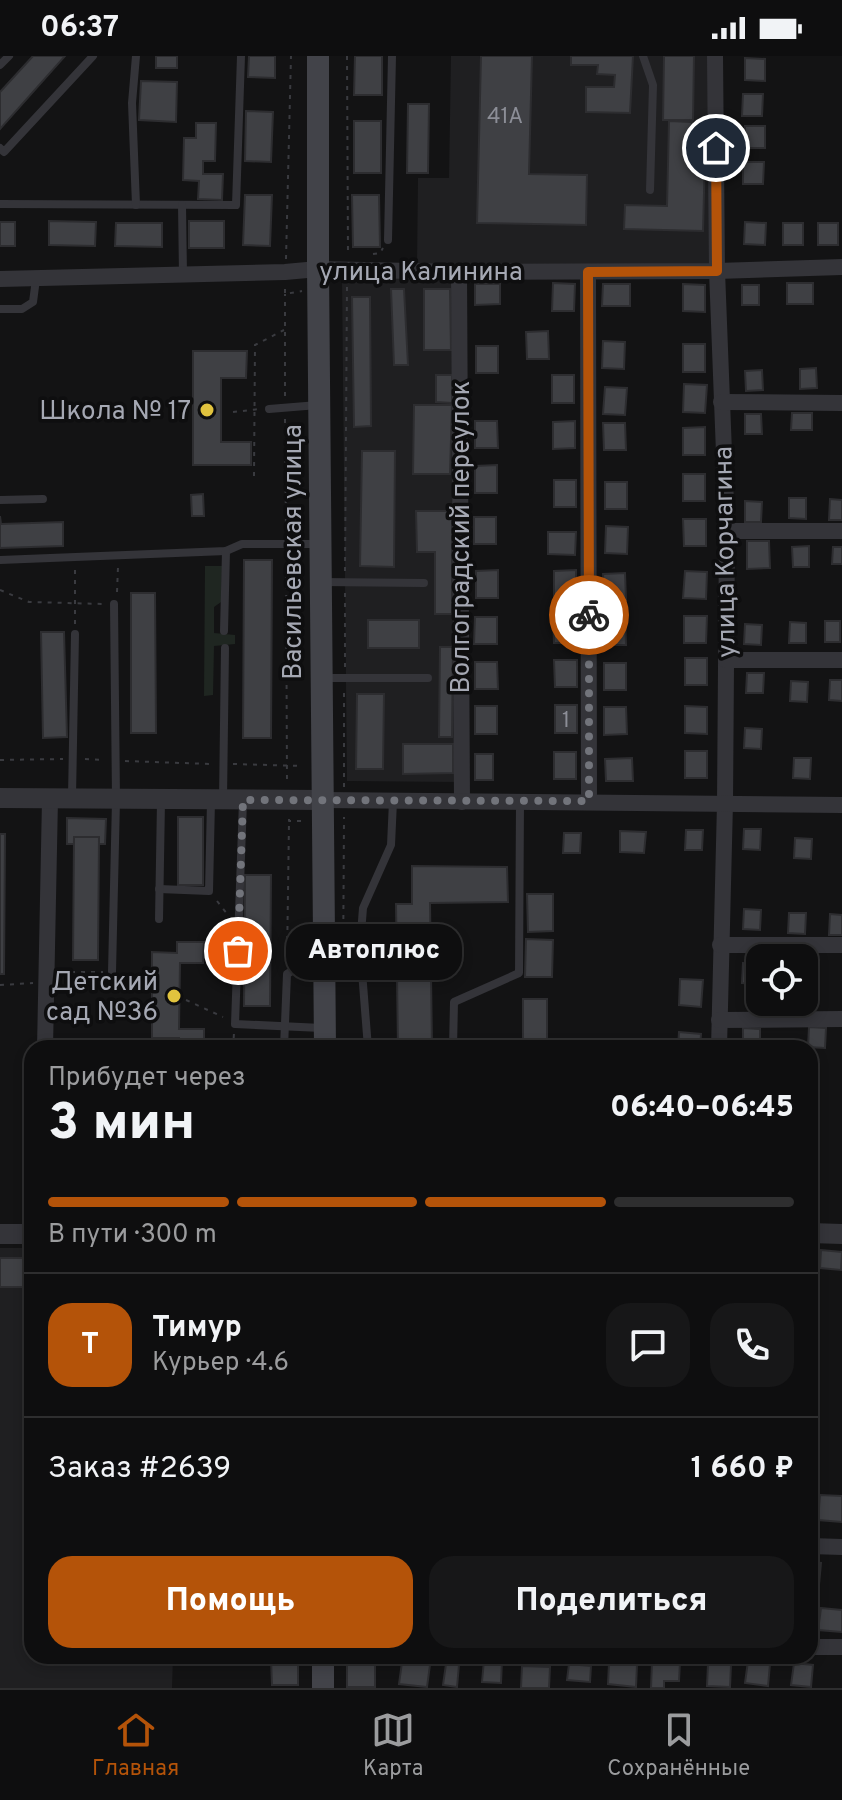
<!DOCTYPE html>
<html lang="ru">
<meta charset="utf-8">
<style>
:root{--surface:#0e0e0f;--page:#171718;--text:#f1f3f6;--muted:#9b9c9e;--line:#2e2e2f;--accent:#b45309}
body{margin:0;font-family:Overpass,sans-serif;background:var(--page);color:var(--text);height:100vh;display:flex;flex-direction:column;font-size:30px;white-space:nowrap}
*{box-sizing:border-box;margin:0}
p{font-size:26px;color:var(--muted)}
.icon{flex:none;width:44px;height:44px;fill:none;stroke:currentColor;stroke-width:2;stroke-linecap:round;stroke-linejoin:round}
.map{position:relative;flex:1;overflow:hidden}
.details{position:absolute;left:24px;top:984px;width:794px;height:624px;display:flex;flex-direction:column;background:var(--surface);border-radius:24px;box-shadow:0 4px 12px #0003,0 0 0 2px var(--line)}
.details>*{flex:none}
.fabs{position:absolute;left:746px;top:888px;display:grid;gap:16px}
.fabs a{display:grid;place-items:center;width:72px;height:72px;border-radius:16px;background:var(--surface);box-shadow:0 4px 12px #0003,0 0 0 2px var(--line);font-size:40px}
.pin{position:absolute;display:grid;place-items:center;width:68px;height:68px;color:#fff;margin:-34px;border:4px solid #fff;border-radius:50%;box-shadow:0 2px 8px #0007}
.courier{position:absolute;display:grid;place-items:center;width:80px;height:80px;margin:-40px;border:6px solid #b45309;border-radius:50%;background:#fff;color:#222;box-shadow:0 2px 10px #0007}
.bubble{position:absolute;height:56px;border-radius:24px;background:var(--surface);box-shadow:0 4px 12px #0003,0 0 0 2px var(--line);font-size:26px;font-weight:800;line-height:56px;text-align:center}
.head em{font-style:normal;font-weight:800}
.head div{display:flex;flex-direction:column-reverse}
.head{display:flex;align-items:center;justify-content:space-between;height:136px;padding:0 24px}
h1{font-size:52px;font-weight:800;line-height:60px}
.bar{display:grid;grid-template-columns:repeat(4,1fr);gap:12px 8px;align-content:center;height:96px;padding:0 24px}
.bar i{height:10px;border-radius:6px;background:var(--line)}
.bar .active{background:var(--accent)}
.bar p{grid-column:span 4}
.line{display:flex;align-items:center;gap:20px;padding:0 24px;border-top:2px solid var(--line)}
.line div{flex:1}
.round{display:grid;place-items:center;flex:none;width:84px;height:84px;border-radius:24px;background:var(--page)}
.button{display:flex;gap:16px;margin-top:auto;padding:16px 24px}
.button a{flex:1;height:92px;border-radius:24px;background:var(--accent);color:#fff;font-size:32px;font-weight:800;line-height:92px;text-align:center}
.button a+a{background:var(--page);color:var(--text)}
.status{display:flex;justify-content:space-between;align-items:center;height:56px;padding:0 40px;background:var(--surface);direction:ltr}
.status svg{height:22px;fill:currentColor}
.menu{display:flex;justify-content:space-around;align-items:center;height:112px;border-top:2px solid var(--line);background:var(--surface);font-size:22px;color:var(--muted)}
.menu a{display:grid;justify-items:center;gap:4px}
.menu .active{color:var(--accent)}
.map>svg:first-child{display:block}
.built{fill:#1f1f21}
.green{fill:#1f2621}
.building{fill:#3f4044;stroke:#2d2d30;stroke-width:2}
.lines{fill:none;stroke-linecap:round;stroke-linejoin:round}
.path{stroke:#3a3b40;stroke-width:2;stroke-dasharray:4 6;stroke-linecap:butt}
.service{stroke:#343439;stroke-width:8}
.minor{stroke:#343439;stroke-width:16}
.tertiary{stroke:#343439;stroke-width:20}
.secondary{stroke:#424349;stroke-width:22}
.done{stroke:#72747b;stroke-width:8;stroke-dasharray:0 14.4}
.route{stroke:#b45309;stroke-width:10}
.poi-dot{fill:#e1c33e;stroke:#0e0e0f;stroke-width:3}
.labels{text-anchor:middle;stroke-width:7;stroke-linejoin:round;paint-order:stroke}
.number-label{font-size:22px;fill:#8c8e97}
.street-label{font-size:26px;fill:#a5a8b3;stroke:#0e0e0f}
.poi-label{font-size:26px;fill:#a5a8b3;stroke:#0e0e0f;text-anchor:end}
</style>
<div class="status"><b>06:37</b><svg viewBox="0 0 49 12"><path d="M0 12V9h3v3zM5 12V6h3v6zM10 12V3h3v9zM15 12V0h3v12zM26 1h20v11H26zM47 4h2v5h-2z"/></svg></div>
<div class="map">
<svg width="842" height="1632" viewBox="0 0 842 1632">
<rect width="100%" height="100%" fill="#131314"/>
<g class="built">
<polygon points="451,0 710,0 713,212 417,210 418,122 449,122"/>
<polygon points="455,220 457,726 347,725 342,222"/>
<polygon points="0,1192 32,1192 32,1600 173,1600 172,1632 0,1632"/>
</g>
<polygon class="green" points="205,510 222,510 221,546 214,551 214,577 235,579 235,588 214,590 213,639 204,640"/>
<g class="building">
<polygon points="33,0 65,0 0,73 0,36"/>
<rect x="156" y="0" width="21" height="12"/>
<polygon points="249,0 275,0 275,22 248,21"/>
<polygon points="355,0 382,0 382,39 354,39"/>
<polygon points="481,0 532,0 529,118 587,119 586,169 477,167"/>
<polygon points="571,0 633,0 630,57 586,56 586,31 614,31 615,19 597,18 598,9 571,9"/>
<polygon points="664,0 694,0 693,64 663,64"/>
<polygon points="745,2 765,3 765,25 745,24"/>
<polygon points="141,25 177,26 176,66 139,64"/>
<polygon points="743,38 763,38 762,60 742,60"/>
<polygon points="408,48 429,48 428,117 407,117"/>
<polygon points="246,55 273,56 271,106 245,105"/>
<rect x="354" y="65" width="27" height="52"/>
<polygon points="669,65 692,66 691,99 705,99 703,175 624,173 625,149 667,150"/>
<polygon points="196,67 216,67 215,105 203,105 203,118 223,118 222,144 198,143 199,125 183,124 184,82 196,82"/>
<rect x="745" y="70" width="20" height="22"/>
<polygon points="743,106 764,106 763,128 743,128"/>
<polygon points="245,139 272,139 270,190 243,189"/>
<polygon points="352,139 379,139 380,191 353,191"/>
<polygon points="49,165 96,166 95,190 49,189"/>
<rect x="189" y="165" width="35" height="27"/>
<rect x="0" y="166" width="15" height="24"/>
<polygon points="745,166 766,167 765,189 744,188"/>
<polygon points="116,167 162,167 162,191 115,190"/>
<rect x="783" y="167" width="20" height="22"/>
<rect x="818" y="167" width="20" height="22"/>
<polygon points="553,227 575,228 574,255 552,255"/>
<rect x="787" y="227" width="26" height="21"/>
<polygon points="475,228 500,228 500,248 475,249"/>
<polygon points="603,228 630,228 630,250 602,250"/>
<polygon points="683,228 705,229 705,256 683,255"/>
<rect x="742" y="229" width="17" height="20"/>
<polygon points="391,233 404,233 408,309 394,309"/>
<polygon points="424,233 450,233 451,294 424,294"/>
<polygon points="352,241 370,241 371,370 354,371"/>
<polygon points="548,275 549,303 527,303 526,276"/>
<polygon points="603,285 625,286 624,313 602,312"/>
<rect x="683" y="288" width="22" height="28"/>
<rect x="476" y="290" width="22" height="27"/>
<polygon points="193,295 247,295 246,322 221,322 221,386 251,386 251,409 193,409"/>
<polygon points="816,312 817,332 800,333 800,313"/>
<polygon points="762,314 763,334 746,335 745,315"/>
<polygon points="436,319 452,319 452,347 436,346"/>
<rect x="552" y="319" width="22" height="28"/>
<polygon points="684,328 707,329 705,357 683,356"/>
<polygon points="605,331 627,332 625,359 603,358"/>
<polygon points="414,349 452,349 450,418 413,418"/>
<polygon points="792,357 812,357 812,374 791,374"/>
<polygon points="745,358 761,358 762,378 745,378"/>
<polygon points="475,365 497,365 498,392 475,392"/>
<polygon points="575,365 575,392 553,393 553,366"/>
<polygon points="603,367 625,367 626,394 604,394"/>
<polygon points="705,371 705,399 683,399 683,372"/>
<polygon points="362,395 395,395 394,511 360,510"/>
<polygon points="497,409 497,437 475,437 475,410"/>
<rect x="683" y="418" width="22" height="27"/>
<rect x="554" y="424" width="22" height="27"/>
<rect x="605" y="426" width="22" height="27"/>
<polygon points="203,438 204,460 192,460 191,439"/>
<polygon points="789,442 806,442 806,463 789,462"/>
<polygon points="830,443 842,444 842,464 829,464"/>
<polygon points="745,445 762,446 761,466 745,466"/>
<polygon points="416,455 452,455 452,558 435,558 435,496 417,496"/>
<polygon points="0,460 1,468 63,466 63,490 0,492"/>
<rect x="474" y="461" width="22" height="27"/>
<polygon points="683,463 706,463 706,490 684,490"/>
<polygon points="606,470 628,471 627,498 605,497"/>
<polygon points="548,476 576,476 575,499 548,498"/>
<polygon points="747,485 769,485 770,512 747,513"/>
<polygon points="809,490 809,511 793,511 792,491"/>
<polygon points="833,491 842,491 842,508 832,508"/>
<polygon points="244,504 272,504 271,682 243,682"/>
<polygon points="498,514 498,542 476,542 476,515"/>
<polygon points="576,514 576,542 554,542 554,515"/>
<polygon points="685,515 707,516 706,543 683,542"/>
<polygon points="625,517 626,544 604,545 603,518"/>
<polygon points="131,537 155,537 156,677 131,677"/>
<polygon points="553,560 575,560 576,587 554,587"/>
<polygon points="684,560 707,560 706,587 684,587"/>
<polygon points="475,561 497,561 497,588 474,588"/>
<polygon points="625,561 626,589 604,589 603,562"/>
<rect x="368" y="564" width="51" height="28"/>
<rect x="825" y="565" width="15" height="21"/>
<polygon points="790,566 806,567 806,587 789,587"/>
<polygon points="745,568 762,569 761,589 744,588"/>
<polygon points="41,576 64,576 67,681 43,682"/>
<polygon points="440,591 453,591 452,681 439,681"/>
<rect x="685" y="602" width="22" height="27"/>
<polygon points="554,604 577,604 577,631 555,631"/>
<polygon points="475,606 497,606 498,633 475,633"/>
<rect x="604" y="607" width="22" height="27"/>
<polygon points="747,617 764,617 763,637 746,637"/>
<polygon points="830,624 842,624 842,645 829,644"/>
<polygon points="791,625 808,626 807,646 790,645"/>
<polygon points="357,638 384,638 383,713 356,713"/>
<rect x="555" y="649" width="22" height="28"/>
<rect x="475" y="650" width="22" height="28"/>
<polygon points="685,650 707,651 707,678 685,677"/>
<polygon points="604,651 626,651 627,678 604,679"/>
<polygon points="745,672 762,673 761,693 744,692"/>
<polygon points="403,688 453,688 453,717 403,718"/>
<rect x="685" y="695" width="22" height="27"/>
<rect x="554" y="696" width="22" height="27"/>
<rect x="475" y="698" width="18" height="26"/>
<polygon points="632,702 633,725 606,725 605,703"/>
<polygon points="794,702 811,702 810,723 793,722"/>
<rect x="178" y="761" width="25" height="68"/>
<polygon points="67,762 106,763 105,788 99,788 99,781 74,781 74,788 67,788"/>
<polygon points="744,773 761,773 760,794 743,793"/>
<polygon points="686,774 703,774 702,794 685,794"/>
<polygon points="620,775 646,776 644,797 620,796"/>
<polygon points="564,777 581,777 580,797 563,797"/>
<polygon points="0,778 5,778 4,918 0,918"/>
<polygon points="74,781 99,781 98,904 73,904"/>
<polygon points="795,782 812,783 811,803 794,802"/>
<polygon points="412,810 507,811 508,846 430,847 432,992 398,992 396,848 412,848"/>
<polygon points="245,819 271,819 270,950 244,950"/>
<polygon points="527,838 553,838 553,875 528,876"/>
<polygon points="744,853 761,854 760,874 743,873"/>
<polygon points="789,857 806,857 805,878 788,877"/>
<polygon points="830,858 842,859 842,879 829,879"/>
<polygon points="526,883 553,884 552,921 525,921"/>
<polygon points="177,886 204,886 203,907 180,907 179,973 204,973 204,992 179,992 179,982 152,982 152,896 177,897"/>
<polygon points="743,907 760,908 759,928 742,927"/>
<polygon points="680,923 703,924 701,951 679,949"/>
<rect x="523" y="943" width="24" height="49"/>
<polygon points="809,971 826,972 825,992 808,991"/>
<polygon points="743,972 760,973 760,992 743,992"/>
<polygon points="679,976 701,978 700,992 678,992"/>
<polygon points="244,984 272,985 272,992 244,992"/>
<polygon points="821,1194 842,1196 841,1214 820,1212"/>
<polygon points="0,1202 29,1202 27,1231 0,1231"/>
<polygon points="820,1439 842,1440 842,1466 818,1464"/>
<polygon points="810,1506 821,1507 819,1529 810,1528"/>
<polygon points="821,1552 842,1554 842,1576 818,1574"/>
<polygon points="271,1603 298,1603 298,1629 272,1629"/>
<polygon points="484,1604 502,1605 501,1627 482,1626"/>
<polygon points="748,1605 770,1608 768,1630 745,1627"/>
<polygon points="402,1606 430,1609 427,1631 399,1628"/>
<polygon points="652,1606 680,1606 679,1625 664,1625 664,1632 651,1632"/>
<polygon points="609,1607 637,1609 636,1631 608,1628"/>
<polygon points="794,1607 813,1609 811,1631 791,1629"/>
<polygon points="446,1608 459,1609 457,1631 443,1629"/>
<polygon points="569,1608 591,1610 590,1626 567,1624"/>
<polygon points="708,1608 731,1609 730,1631 707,1630"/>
<rect x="347" y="1609" width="28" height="22"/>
<polygon points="522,1610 550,1611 549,1632 521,1632"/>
</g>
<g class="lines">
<g class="path">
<polyline points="347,0 348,199"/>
<polyline points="373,198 380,197 383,192"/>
<polyline points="286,203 291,0"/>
<polyline points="285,233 285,238 302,235"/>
<polyline points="285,340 285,238"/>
<polyline points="233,356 260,353"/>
<polyline points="285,363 286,476"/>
<polyline points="254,420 255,289 284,274"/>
<polyline points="286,499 287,728"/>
<polyline points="286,503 304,502"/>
<polyline points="345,515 347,229"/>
<polyline points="0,534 29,546 104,548"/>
<polyline points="117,536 118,511"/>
<polyline points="75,568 75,511"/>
<polyline points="345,611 345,537"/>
<polyline points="85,703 103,704"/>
<polyline points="0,704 63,703"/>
<polyline points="125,705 211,708"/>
<polyline points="233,708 303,710"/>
<polyline points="344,731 344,633"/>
<polyline points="289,763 289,765 304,765"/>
<polyline points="217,845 228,859"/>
<polyline points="287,904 289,766"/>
<polyline points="61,916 103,916"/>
<polyline points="343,923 344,761"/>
<polyline points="0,929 33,927"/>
<polyline points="186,944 223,961"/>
<polyline points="233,992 234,977"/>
</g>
<g class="service">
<polyline points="643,0 653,29 650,134"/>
<polyline points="0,9 9,0"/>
<polyline points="0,92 4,96 93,0"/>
<polyline points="0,148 236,149 241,0"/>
<polyline points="136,149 132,47 136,0"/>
<polyline points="182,149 183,219"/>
<polyline points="388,184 392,0"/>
<polyline points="0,253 22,253 33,246 36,223"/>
<polyline points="269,353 318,349"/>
<polyline points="0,444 43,443"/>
<polyline points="0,504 226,495 242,488 318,488"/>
<polyline points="321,526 424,527"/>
<polyline points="224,575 226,495"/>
<polyline points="322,622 428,622"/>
<polyline points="72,741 75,578"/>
<polyline points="223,744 225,592"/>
<polyline points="243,745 235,968 322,972"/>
<polyline points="159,833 209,835 211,745"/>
<polyline points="159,863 161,745"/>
<polyline points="112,916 116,744 114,548"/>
<polyline points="284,992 287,918 313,902 323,901"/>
<polyline points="368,992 360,890 363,852 391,789 393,745"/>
<polyline points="453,992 454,946 519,917 520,746"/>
</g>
<g class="minor">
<polyline points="715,0 717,215 727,475 725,747 719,992"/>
<polyline points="459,216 462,746"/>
<polyline points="588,216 589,745"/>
<polyline points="0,223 285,216 318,213 459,216 717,215 842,211"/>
<polyline points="721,346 842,347"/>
<polyline points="727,475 842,475"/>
<polyline points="726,604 842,604"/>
<polyline points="322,744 842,749"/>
<polyline points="720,889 842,889"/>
<polyline points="719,964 842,963"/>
<polyline points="45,992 50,743"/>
<polyline points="810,1490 842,1491"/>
<polyline points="810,1591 842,1591"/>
</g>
<g class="tertiary">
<polyline points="0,742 322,744"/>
<polyline points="810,1177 842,1178"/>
<polyline points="0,1178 32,1178"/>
</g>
<g class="secondary">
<polyline points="318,0 318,213 325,992"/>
<polyline points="323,1632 323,1600"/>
</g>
</g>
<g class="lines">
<polyline class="done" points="238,895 243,744 589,745 589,559"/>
<polyline class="route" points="589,559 588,216 717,215 716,92"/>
</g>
<g class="poi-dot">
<circle cx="207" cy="354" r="8"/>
<circle cx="174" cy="940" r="8"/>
</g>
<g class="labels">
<g class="number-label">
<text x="505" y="67">41А</text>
<text x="566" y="671">1</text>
</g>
<g class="street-label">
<text x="421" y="224">улица Калинина</text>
<text transform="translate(460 481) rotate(-90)" y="9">Волгоградский переулок</text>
<text transform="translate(292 496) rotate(-90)" y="9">Васильевская улица</text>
<text transform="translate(724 496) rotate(-91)" y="9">улица Корчагина</text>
</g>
<g class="poi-label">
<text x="191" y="363">Школа № 17</text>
<text x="158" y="934">Детский<tspan x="158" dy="30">сад №36</tspan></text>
</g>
</g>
</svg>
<div class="fabs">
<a><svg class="icon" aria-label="locate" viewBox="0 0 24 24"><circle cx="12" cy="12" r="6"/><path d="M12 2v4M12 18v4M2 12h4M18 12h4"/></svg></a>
</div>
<div class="pin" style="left:238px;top:895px;background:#ea580c"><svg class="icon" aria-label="bag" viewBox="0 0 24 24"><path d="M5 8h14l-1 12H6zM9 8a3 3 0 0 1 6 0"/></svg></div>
<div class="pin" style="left:716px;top:92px;background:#1f2937"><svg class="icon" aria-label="home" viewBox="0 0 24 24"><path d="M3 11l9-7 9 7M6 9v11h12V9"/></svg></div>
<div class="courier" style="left:589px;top:559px"><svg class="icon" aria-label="bike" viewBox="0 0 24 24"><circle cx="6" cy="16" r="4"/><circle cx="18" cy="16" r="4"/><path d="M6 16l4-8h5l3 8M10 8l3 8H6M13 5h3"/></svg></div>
<div class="bubble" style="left:286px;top:868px;width:176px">Автоплюс</div>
<section class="details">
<div class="head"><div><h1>3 мин</h1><p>Прибудет через</p></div><em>06:40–06:45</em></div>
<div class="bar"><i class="active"></i><i class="active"></i><i class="active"></i><i></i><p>В пути · 300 m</p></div>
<div class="line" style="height:144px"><b class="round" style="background:var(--accent);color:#fff">Т</b><div><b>Тимур</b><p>Курьер · 4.6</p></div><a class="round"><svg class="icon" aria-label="chat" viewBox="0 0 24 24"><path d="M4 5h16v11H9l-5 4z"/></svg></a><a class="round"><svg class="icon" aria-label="phone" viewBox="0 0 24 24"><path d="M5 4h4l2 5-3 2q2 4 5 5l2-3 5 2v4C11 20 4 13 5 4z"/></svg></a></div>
<div class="line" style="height:104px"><div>Заказ #2639</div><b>1 660 ₽</b></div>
<div class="button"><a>Помощь</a><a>Поделиться</a></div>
</section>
</div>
<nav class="menu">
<a class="active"><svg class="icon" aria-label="home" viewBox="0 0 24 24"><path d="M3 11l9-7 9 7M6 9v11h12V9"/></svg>Главная</a>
<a><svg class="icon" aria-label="map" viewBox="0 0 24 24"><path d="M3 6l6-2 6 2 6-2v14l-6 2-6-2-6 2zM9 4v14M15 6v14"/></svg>Карта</a>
<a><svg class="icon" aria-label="saved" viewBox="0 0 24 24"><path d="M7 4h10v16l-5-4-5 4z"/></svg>Сохранённые</a>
</nav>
